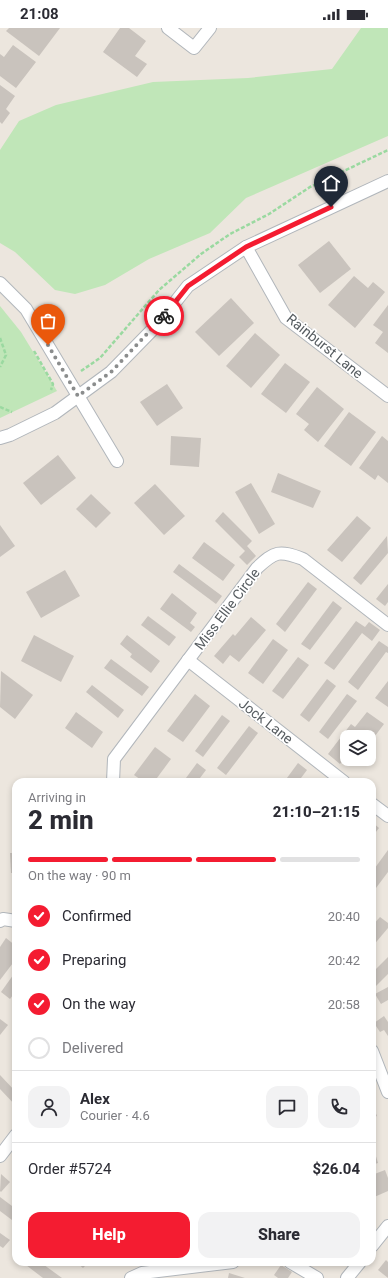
<!DOCTYPE html>
<meta charset="utf-8">
<style>
:root{--surface:#fff;--page:#f2f2f3;--text:#2b2b33;--muted:#7c7c81;--line:#e1e1e2;--accent:#f41c31}
body{margin:0;font-family:Roboto,sans-serif;background:var(--page);color:var(--text);height:100vh;display:flex;flex-direction:column;font-size:15px;white-space:nowrap}
*{box-sizing:border-box;margin:0}
p{font-size:13px;color:var(--muted)}
.icon{flex:none;width:22px;height:22px;fill:none;stroke:currentColor;stroke-width:2;stroke-linecap:round;stroke-linejoin:round}
.map{position:relative;flex:1;overflow:hidden}
.panel{position:absolute;left:12px;top:750px;width:364px;height:488px;display:flex;flex-direction:column;background:var(--surface);border-radius:12px;box-shadow:0 2px 6px #0003}
.panel>*{flex:none}
.controls{position:absolute;left:340px;top:702px;display:grid;gap:8px}
.controls a{display:grid;place-items:center;width:36px;height:36px;border-radius:8px;background:var(--surface);box-shadow:0 2px 6px #0003;font-size:20px}
.pin{position:absolute;display:grid;place-items:center;width:34px;height:34px;color:#fff;margin:-41px -17px;border-radius:50% 50% 50% 0;rotate:-45deg;box-shadow:0 0 4px #0007}
.pin .icon{rotate:45deg}
.courier{position:absolute;display:grid;place-items:center;width:40px;height:40px;margin:-20px;border:3px solid #f41c31;border-radius:50%;background:#fff;color:#222;box-shadow:0 1px 5px #0007}
.headline em{font-style:normal;font-weight:800}
.headline div{display:flex;flex-direction:column-reverse}
.headline{display:flex;align-items:center;justify-content:space-between;height:68px;padding:0 16px}
h1{font-size:26px;font-weight:800;line-height:30px}
.bar{display:grid;grid-template-columns:repeat(4,1fr);gap:6px 4px;align-content:center;height:48px;padding:0 16px}
.bar i{height:5px;border-radius:3px;background:var(--line)}
.bar .on{background:var(--accent)}
.bar p{grid-column:span 4}
.line{display:flex;align-items:center;gap:10px;padding:0 16px;border-top:1px solid var(--line)}
.line div{flex:1}
.round{display:grid;place-items:center;flex:none;width:42px;height:42px;border-radius:12px;background:var(--page)}
ol{padding:0 16px;list-style:none}
li{display:flex;align-items:center;gap:12px;height:44px}
li p{margin-inline-start:auto}
li .icon{padding:4px;border-radius:50%;background:var(--accent);color:#fff;stroke-width:4}
li:last-child{color:var(--muted)}
li i{width:22px;height:22px;border:2px solid var(--line);border-radius:50%}
.primary-button{display:flex;gap:8px;margin-top:auto;padding:8px 16px}
.primary-button a{flex:1;height:46px;border-radius:12px;background:var(--accent);color:#fff;font-size:16px;font-weight:800;line-height:46px;text-align:center}
.primary-button a+a{background:var(--page);color:var(--text)}
.status{display:flex;justify-content:space-between;align-items:center;height:28px;padding:0 20px;background:var(--surface);direction:ltr}
.status svg{height:11px;fill:currentColor}
.map>svg:first-child{display:block}
.green{fill:#c0e6b8}
.building{fill:#c9c3bd}
.lines{fill:none;stroke-linecap:round;stroke-linejoin:round}
.street-casing{stroke:#b1b6bb;stroke-width:14}
.path{stroke:#9ad9a0;stroke-width:2.5;stroke-dasharray:4 2;stroke-linecap:butt}
.street{stroke:#fff;stroke-width:12}
.done{stroke:#8b8d8d;stroke-width:4;stroke-dasharray:0 7.2}
.route{stroke:#f41c31;stroke-width:5}
.labels{text-anchor:middle;stroke-width:3.5;stroke-linejoin:round;paint-order:stroke}
.street-label{font-size:14px;fill:#575d61;stroke:#fff}
</style>
<div class="status"><b>21:08</b><svg viewBox="0 0 49 12"><path d="M0 12V9h3v3zM5 12V6h3v6zM10 12V3h3v9zM15 12V0h3v12zM26 1h20v11H26zM47 4h2v5h-2z"/></svg></div>
<div class="map">
<svg width="388" height="1250" viewBox="0 0 388 1250">
<rect width="100%" height="100%" fill="#ece6de"/>
<g class="green">
<polygon points="361,0 388,0 388,108 246,170 210,205 149,231 105,257 75,266 55,262 15,224 0,215 0,122 19,93 56,77 153,54 248,50 332,41"/>
<polygon points="0,278 21,304 57,363 0,390"/>
</g>
<g class="building">
<polygon points="9,0 60,0 39,28 6,3"/>
<polygon points="120,0 129,0 146,13 135,28 147,36 137,49 103,24"/>
<polygon points="13,17 36,34 16,60 0,48 0,26 4,29"/>
<polygon points="0,57 15,68 6,81 10,85 2,96 0,94"/>
<polygon points="329,213 351,241 320,265 298,237"/>
<polygon points="354,248 368,260 373,254 385,264 355,300 328,277"/>
<polygon points="231,270 254,295 219,328 195,304"/>
<polygon points="388,277 388,325 375,315 383,304 373,297"/>
<polygon points="255,305 280,327 251,360 226,338"/>
<polygon points="285,335 310,354 286,385 261,366"/>
<polygon points="167,356 183,380 157,398 140,374"/>
<polygon points="317,359 344,381 318,414 304,402 309,396 296,386"/>
<polygon points="349,384 376,404 351,438 324,418"/>
<polygon points="171,408 201,410 199,439 170,437"/>
<polygon points="382,408 388,413 388,455 378,447 375,452 359,440"/>
<polygon points="58,427 76,450 41,477 23,455"/>
<polygon points="278,445 321,463 313,480 271,464"/>
<polygon points="251,455 275,496 259,506 235,464"/>
<polygon points="155,456 185,488 164,507 134,475"/>
<polygon points="91,466 111,485 96,500 76,481"/>
<polygon points="223,484 252,513 247,518 256,528 247,537 239,529 245,523 215,493"/>
<polygon points="357,488 371,500 342,534 327,522"/>
<polygon points="0,497 15,518 0,529"/>
<polygon points="387,508 388,525 361,557 353,550"/>
<polygon points="204,514 235,537 223,553 192,530"/>
<polygon points="179,536 222,568 216,576 173,544"/>
<polygon points="65,542 80,568 41,590 26,564"/>
<polygon points="308,554 317,561 285,604 276,596"/>
<polygon points="388,556 388,574 385,578 376,571"/>
<polygon points="172,565 197,585 190,595 195,599 191,604 160,581"/>
<polygon points="333,573 342,580 310,622 301,616"/>
<polygon points="148,588 176,609 169,618 141,597"/>
<polygon points="251,589 266,602 239,634 230,627 223,636 214,628 233,606 235,608"/>
<polygon points="356,593 365,599 369,594 380,602 372,613 362,605 334,642 324,635"/>
<polygon points="34,607 74,628 61,654 21,633"/>
<polygon points="127,607 160,633 151,645 130,629 132,626 120,616"/>
<polygon points="273,611 288,622 263,656 248,645"/>
<polygon points="379,613 388,619 388,625 386,624 358,662 348,654"/>
<polygon points="298,629 309,637 283,671 272,663"/>
<polygon points="111,631 149,659 142,668 104,640"/>
<polygon points="1,643 33,667 15,691 0,679"/>
<polygon points="327,651 336,658 309,694 300,687"/>
<polygon points="388,653 388,679 375,670"/>
<polygon points="92,657 124,682 118,690 86,664"/>
<polygon points="195,666 210,678 183,714 167,703"/>
<polygon points="347,666 357,673 328,711 319,704"/>
<polygon points="76,684 103,704 92,720 65,700"/>
<polygon points="367,684 384,696 369,716 369,709 347,709 347,726 340,736 328,726 351,696 355,699"/>
<polygon points="222,687 230,693 203,729 195,723"/>
<polygon points="249,698 258,705 226,747 217,740"/>
<polygon points="155,719 171,731 154,754 144,754 134,747"/>
<polygon points="197,735 206,742 197,754 183,754"/>
<polygon points="298,735 307,742 298,754 284,754"/>
<polygon points="372,794 379,800 372,809"/>
<polygon points="388,822 388,844 376,860 372,856 372,844"/>
<polygon points="10,825 16,825 16,845 11,845"/>
<polygon points="380,889 388,895 388,900 372,919 372,898"/>
<polygon points="6,910 16,918 16,931 0,952 0,919"/>
<polygon points="388,929 388,946 373,961 372,945"/>
<polygon points="16,943 16,963 10,971 1,964"/>
<polygon points="388,959 388,972 381,976 375,966"/>
<polygon points="384,988 388,994 388,1008 384,1002 380,1004 374,995"/>
<polygon points="0,991 8,997 0,1007"/>
<polygon points="0,1047 16,1064 16,1078 0,1061"/>
<polygon points="372,1076 377,1088 372,1090"/>
<polygon points="372,1115 378,1135 372,1137"/>
<polygon points="385,1142 388,1150 388,1163 372,1170 372,1147"/>
<polygon points="1,1146 10,1154 1,1164 0,1163"/>
<polygon points="0,1169 16,1181 16,1195 0,1183"/>
<polygon points="0,1205 10,1212 3,1220 0,1218"/>
<polygon points="386,1232 388,1234 388,1250 378,1242"/>
<polygon points="22,1234 40,1234 62,1250 43,1250"/>
<polygon points="76,1234 89,1234 83,1240"/>
<polygon points="281,1237 292,1244 288,1250 278,1250 274,1247"/>
<polygon points="229,1245 245,1250 228,1250"/>
</g>
<g class="lines">
<defs>
<g id="street">
<polyline points="168,0 194,20 210,0"/>
<polyline points="246,219 286,290 388,368"/>
<polyline points="0,255 26,281 117,433"/>
<polyline points="0,410 10,407 55,385 111,344 157,297 188,258 246,219 388,153"/>
<polyline points="188,632 344,754"/>
<path d="M113,754L114,731L257,540C275,523 279,522 303,531L388,597"/>
<polyline points="372,776 388,788"/>
<polyline points="0,893 3,891 16,893"/>
<polyline points="372,1023 388,1064"/>
<polyline points="0,1128 16,1107"/>
<polyline points="372,1218 388,1198"/>
<polyline points="290,1234 317,1250"/>
<polyline points="131,1250 142,1245 233,1234"/>
<polyline points="347,1250 360,1234"/>
</g>
</defs>
<use href="#street" class="street-casing"/>
<g class="path">
<polyline points="0,310 6,327 0,339"/>
<polyline points="34,323 53,356 51,362"/>
<polyline points="81,343 100,330 159,262 201,226 230,206 269,186 310,159 388,122"/>
<polyline points="0,379 12,384"/>
</g>
<use href="#street" class="street"/>
</g>
<g class="lines">
<polyline class="done" points="48,317 78,368 111,344 164,288"/>
<polyline class="route" points="164,288 188,258 246,219 331,179"/>
</g>
<g class="labels">
<g class="street-label">
<text transform="translate(325 318) rotate(39)" y="5">Rainburst Lane</text>
<text transform="translate(227 581) rotate(-53)" y="5">Miss Ellie Circle</text>
<text transform="translate(266 693) rotate(38)" y="5">Jock Lane</text>
</g>
</g>
</svg>
<div class="controls">
<a><svg class="icon" aria-label="layers" viewBox="0 0 24 24"><path d="M12 4l9 5-9 5-9-5zM3 14l9 5 9-5"/></svg></a>
</div>
<div class="pin" style="left:48px;top:317px;background:#ea580c"><svg class="icon" aria-label="bag" viewBox="0 0 24 24"><path d="M5 8h14l-1 12H6zM9 8a3 3 0 0 1 6 0"/></svg></div>
<div class="pin" style="left:331px;top:179px;background:#1f2937"><svg class="icon" aria-label="home" viewBox="0 0 24 24"><path d="M3 11l9-7 9 7M6 9v11h12V9"/></svg></div>
<div class="courier" style="left:164px;top:288px"><svg class="icon" aria-label="bike" viewBox="0 0 24 24"><circle cx="6" cy="16" r="4"/><circle cx="18" cy="16" r="4"/><path d="M6 16l4-8h5l3 8M10 8l3 8H6M13 5h3"/></svg></div>
<section class="panel">
<div class="headline"><div><h1>2 min</h1><p>Arriving in</p></div><em>21:10–21:15</em></div>
<div class="bar"><i class="on"></i><i class="on"></i><i class="on"></i><i></i><p>On the way · 90 m</p></div>
<ol>
<li><svg class="icon" aria-label="check" viewBox="0 0 24 24"><path d="M5 12l5 5 9-10"/></svg>Confirmed<p>20:40</p></li>
<li><svg class="icon" aria-label="check" viewBox="0 0 24 24"><path d="M5 12l5 5 9-10"/></svg>Preparing<p>20:42</p></li>
<li><svg class="icon" aria-label="check" viewBox="0 0 24 24"><path d="M5 12l5 5 9-10"/></svg>On the way<p>20:58</p></li>
<li><i></i>Delivered</li>
</ol>
<div class="line" style="height:72px"><a class="round"><svg class="icon" aria-label="person" viewBox="0 0 24 24"><circle cx="12" cy="8" r="4"/><path d="M4 21q1-7 8-7t8 7"/></svg></a><div><b>Alex</b><p>Courier · 4.6</p></div><a class="round"><svg class="icon" aria-label="chat" viewBox="0 0 24 24"><path d="M4 5h16v11H9l-5 4z"/></svg></a><a class="round"><svg class="icon" aria-label="phone" viewBox="0 0 24 24"><path d="M5 4h4l2 5-3 2q2 4 5 5l2-3 5 2v4C11 20 4 13 5 4z"/></svg></a></div>
<div class="line" style="height:52px"><div>Order #5724</div><b>$26.04</b></div>
<div class="primary-button"><a>Help</a><a>Share</a></div>
</section>
</div>
